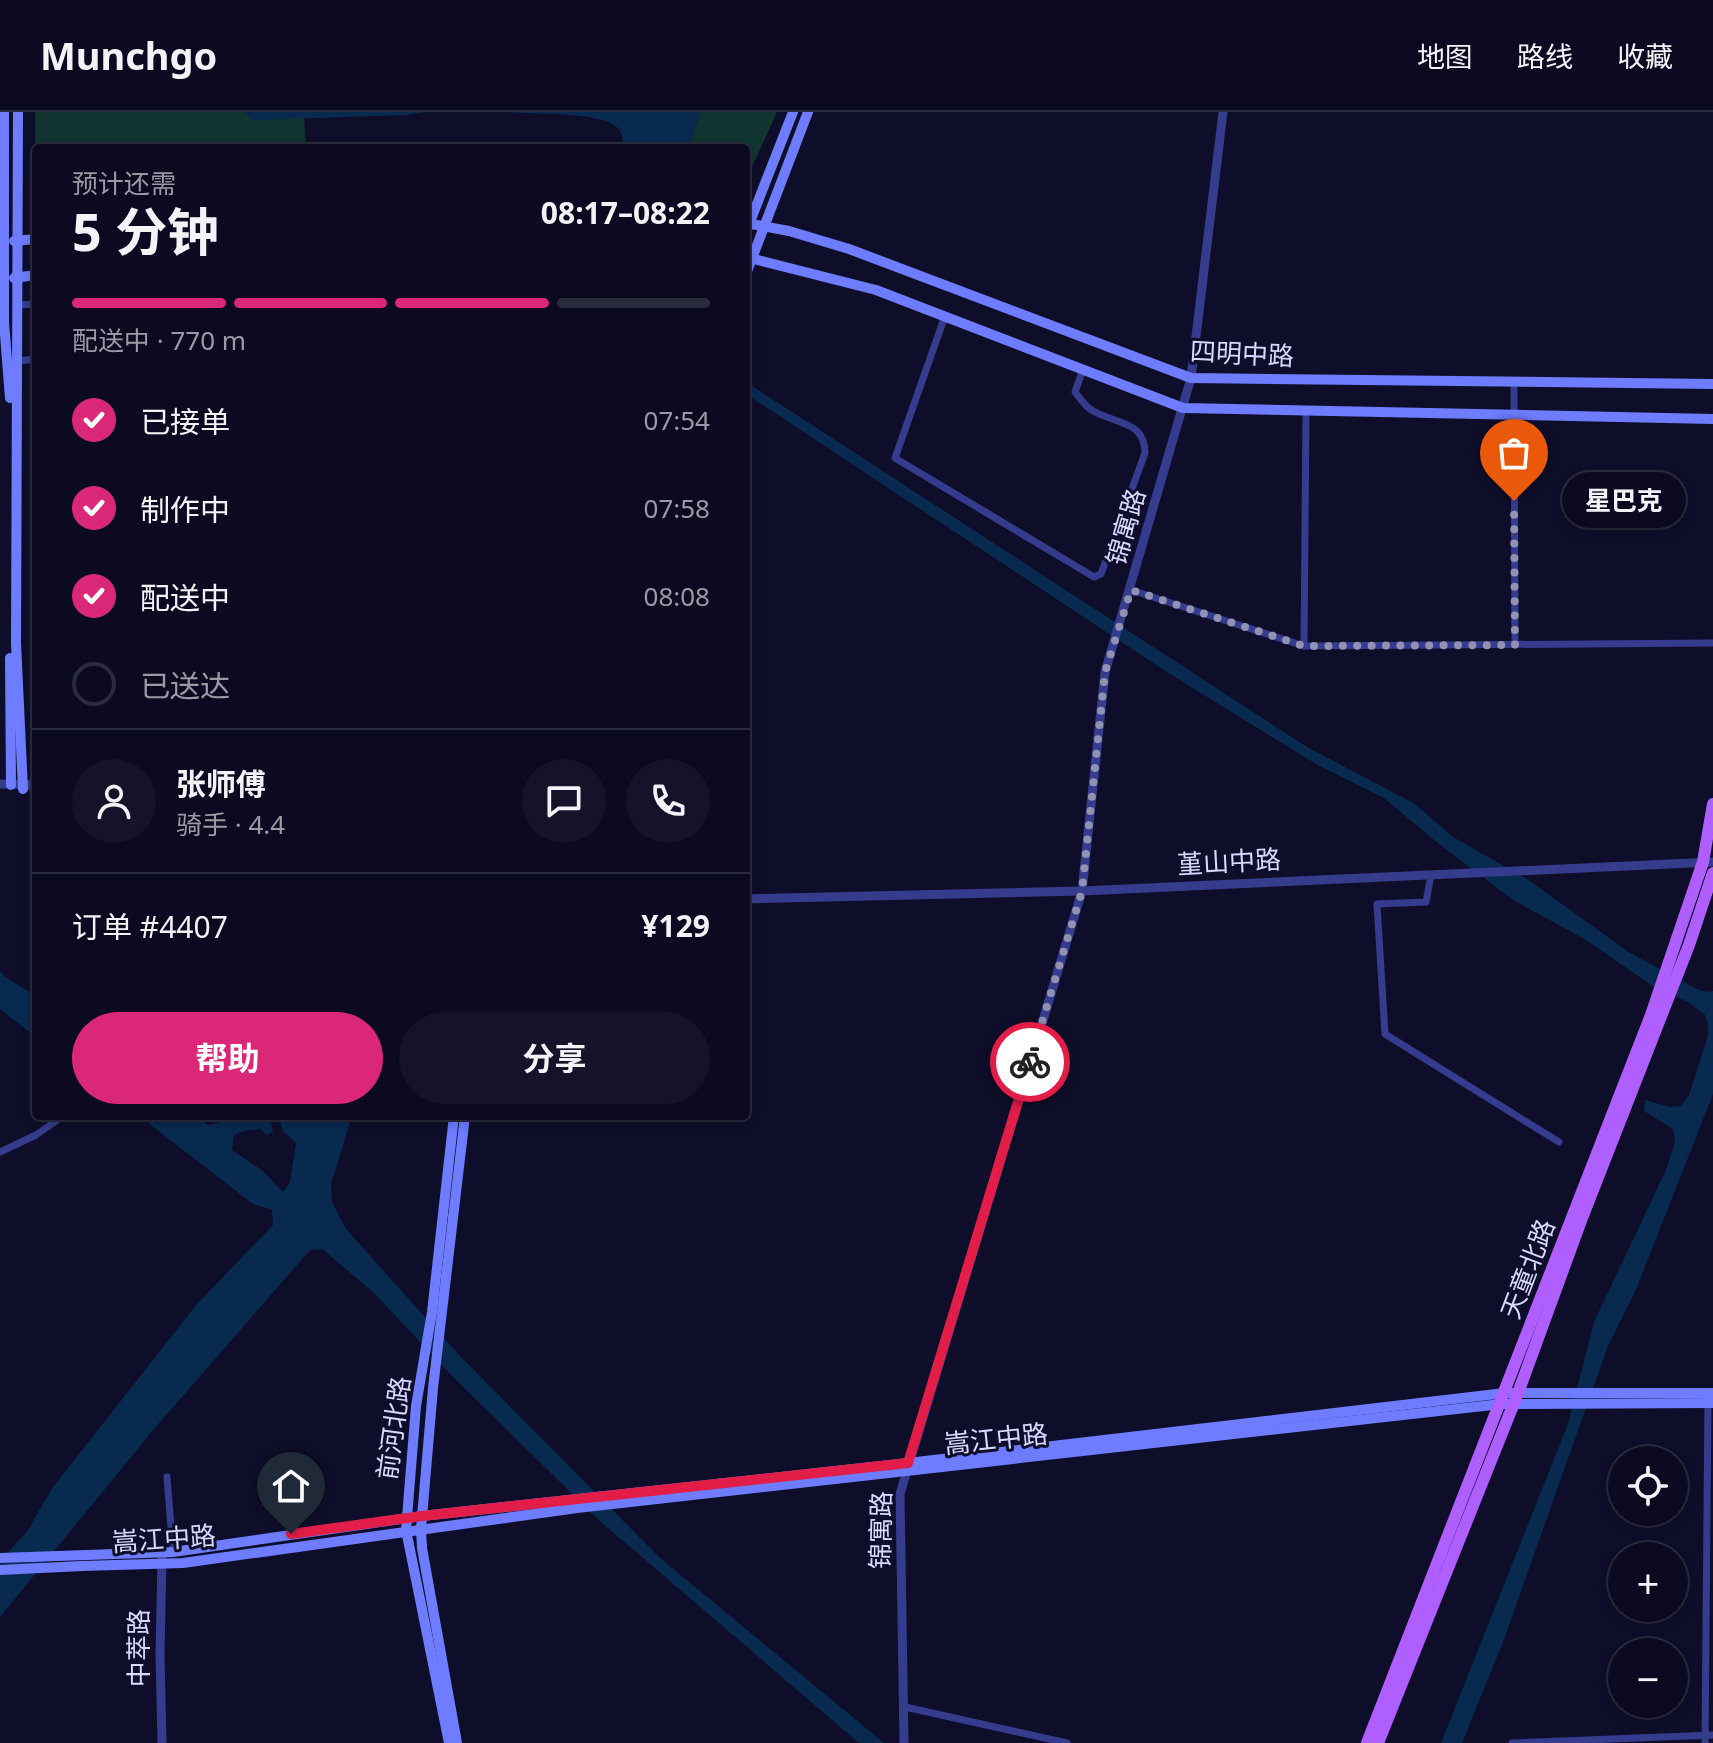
<!DOCTYPE html>
<html lang="zh">
<meta charset="utf-8">
<style>
:root{--surface:#0b0a20;--page:#141329;--text:#f1f3f6;--muted:#9a9aa5;--line:#2b2b3e;--accent:#db2777}
body{margin:0;font-family:"Noto Sans","Noto Sans SC",sans-serif;background:var(--page);color:var(--text);height:100vh;display:flex;flex-direction:column;font-size:30px;white-space:nowrap}
*{box-sizing:border-box;margin:0}
p{font-size:26px;color:var(--muted)}
.icon{flex:none;width:44px;height:44px;fill:none;stroke:currentColor;stroke-width:2;stroke-linecap:round;stroke-linejoin:round}
.map{position:relative;flex:1;overflow:hidden}
.drawer{position:absolute;left:32px;top:32px;width:718px;height:976px;display:flex;flex-direction:column;background:var(--surface);border-radius:8px;box-shadow:0 4px 12px #0003,0 0 0 2px var(--line)}
.drawer>*{flex:none}
.controls{position:absolute;left:1608px;top:1334px;display:grid;gap:16px}
.controls a{display:grid;place-items:center;width:80px;height:80px;border-radius:50%;background:var(--surface);box-shadow:0 4px 12px #0003,0 0 0 2px var(--line);font-size:40px}
.pin{position:absolute;display:grid;place-items:center;width:68px;height:68px;color:#fff;margin:-82px -34px;border-radius:50% 50% 50% 0;rotate:-45deg;box-shadow:0 0 8px #0007}
.pin .icon{rotate:45deg}
.courier{position:absolute;display:grid;place-items:center;width:80px;height:80px;margin:-40px;border:6px solid #e11d48;border-radius:50%;background:#fff;color:#222;box-shadow:0 2px 10px #0007}
.bubble{position:absolute;height:56px;border-radius:28px;background:var(--surface);box-shadow:0 4px 12px #0003,0 0 0 2px var(--line);font-size:26px;font-weight:700;line-height:56px;text-align:center}
.overview em{font-style:normal;font-weight:700}
.overview div{display:flex;flex-direction:column-reverse}
.overview{display:flex;align-items:center;justify-content:space-between;height:136px;padding:0 40px}
h1{font-size:52px;font-weight:700;line-height:60px}
.bar{display:grid;grid-template-columns:repeat(4,1fr);gap:12px 8px;align-content:center;height:96px;padding:0 40px}
.bar i{height:10px;border-radius:6px;background:var(--line)}
.bar .selected{background:var(--accent)}
.bar p{grid-column:span 4}
.line{display:flex;align-items:center;gap:20px;padding:0 40px;border-top:2px solid var(--line)}
.line div{flex:1}
.round{display:grid;place-items:center;flex:none;width:84px;height:84px;border-radius:42px;background:var(--page)}
ol{padding:0 40px;list-style:none}
li{display:flex;align-items:center;gap:24px;height:88px}
li p{margin-inline-start:auto}
li .icon{padding:8px;border-radius:50%;background:var(--accent);color:#fff;stroke-width:4}
li:last-child{color:var(--muted)}
li i{width:44px;height:44px;border:4px solid var(--line);border-radius:50%}
.cta{display:flex;gap:16px;margin-top:auto;padding:16px 40px}
.cta a{flex:1;height:92px;border-radius:48px;background:var(--accent);color:#fff;font-size:32px;font-weight:700;line-height:92px;text-align:center}
.cta a+a{background:var(--page);color:var(--text)}
header{display:flex;align-items:center;gap:48px;box-sizing:border-box;height:112px;padding:0 40px;background:var(--surface);border-bottom:2px solid var(--line)}
header strong{font-size:38px}
nav{display:flex;gap:44px;margin-inline-start:auto;font-size:28px}
.map>svg:first-child{display:block}
.green{fill:#10342f}
.water{fill:#082a4f;fill-rule:evenodd}
.lines{fill:none;stroke-linecap:round;stroke-linejoin:round}
.minor{stroke:#353c8d;stroke-width:7}
.tertiary{stroke:#353c8d;stroke-width:9}
.secondary{stroke:#6e7cff;stroke-width:10}
.primary{stroke:#af5eff;stroke-width:12}
.secondary-bridge{stroke:#6e7cff;stroke-width:10}
.done{stroke:#9191b4;stroke-width:8;stroke-dasharray:0 14.4}
.route{stroke:#e11d48;stroke-width:10}
.labels{text-anchor:middle;stroke-width:6;stroke-linejoin:round;paint-order:stroke}
.street-label{font-size:26px;fill:#d7d7ff;stroke:#0f0e2a}
</style>
<header>
<strong>Munchgo</strong>
<nav><a>地图</a><a>路线</a><a>收藏</a></nav>
</header>
<div class="map">
<svg width="1713" height="1631" viewBox="0 0 1713 1631">
<rect width="100%" height="100%" fill="#0f0e2a"/>
<g class="green">
<polygon points="35,0 287,0 304,3 306,36 36,36 36,103"/>
<polygon points="700,0 777,0 746,68 746,36 689,36"/>
</g>
<g class="water">
<polygon points="244,0 426,0 406,3 253,8"/>
<path d="M504,0H700L689,36H622C623,27 623,19 614,13C594,0 531,2 504,0Z"/>
<polygon points="746,270 1307,635 1415,692 1453,725 1530,769 1630,841 1693,875 1705,880 1713,879 1713,982 1637,1175 1608,1234 1503,1530 1462,1631 1441,1631 1568,1312 1594,1210 1666,1058 1675,1030 1673,1017 1644,999 1645,988 1670,995 1681,994 1689,983 1708,924 1708,913 1705,903 1690,891 1654,875 1586,828 1513,788 1434,728 1384,686 1316,652 1170,562 746,282"/>
<polygon points="0,859 5,865 36,884 36,925 0,897"/>
<path d="M139,1004H196L207,1013L249,1004H352L331,1072L332,1090L346,1117L460,1244L660,1446L884,1631H859L601,1410L455,1267L373,1180L322,1137L310,1138L154,1317L0,1505V1450L28,1418L53,1375L197,1192L273,1113L272,1098L253,1092ZM280,1009L283,1019L296,1031L290,1070L283,1080L263,1059L232,1038L234,1023L243,1019L261,1017L266,1023L273,1020L271,1010Z"/>
</g>
<g class="lines">
<g class="minor">
<polyline points="18,193 36,192"/>
<path d="M945,204L895,346L1094,465L1101,462L1145,341C1145,309 1116,312 1093,299C1085,295 1080,286 1075,280L1083,257"/>
<polyline points="18,249 36,247"/>
<polyline points="1514,270 1515,533"/>
<polyline points="1131,478 1304,534 1713,531"/>
<polyline points="1304,534 1306,298"/>
<polyline points="1431,763 1426,790 1377,792 1385,922 1559,1030"/>
<polyline points="0,1040 36,1023 63,1004"/>
<polyline points="167,1365 173,1440"/>
<polyline points="905,1595 1067,1631"/>
<polyline points="1512,1631 1713,1623"/>
<polyline points="1705,1631 1708,1287"/>
</g>
<g class="tertiary">
<polyline points="0,672 36,673"/>
<polyline points="746,787 1082,779 1713,750"/>
<polyline points="162,1631 160,1542 162,1447"/>
<polyline points="904,1631 900,1382 1082,779 1105,560 1191,266 1223,0"/>
</g>
<g class="secondary">
<polyline points="4,0 4,210 10,286"/>
<polyline points="18,0 16,531 23,677"/>
<polyline points="746,111 789,119 849,137 1191,266 1713,272"/>
<polyline points="746,120 793,0"/>
<polyline points="14,129 36,127"/>
<polyline points="746,145 876,178 1183,296 1713,307"/>
<polyline points="746,162 808,0"/>
<polyline points="14,166 36,163"/>
<polyline points="10,546 11,673"/>
<polyline points="0,1446 173,1440 422,1404 908,1351 1505,1281 1713,1281"/>
<polyline points="82,1454 183,1451 577,1396 1501,1292 1713,1291"/>
<polyline points="449,1631 406,1418 416,1294 432,1200 454,1004"/>
<polyline points="457,1631 422,1436 421,1417 433,1276 465,1004"/>
</g>
<g class="primary">
<polyline points="1367,1631 1651,903 1703,750 1713,692"/>
<polyline points="1378,1631 1518,1281 1582,1106 1689,833 1713,761"/>
</g>
<polyline class="secondary-bridge" points="0,1458 82,1454"/>
</g>
<g class="lines">
<polyline class="done" points="1030,950 1082,779 1105,560 1131,478 1304,534 1515,533 1514,389"/>
<polyline class="route" points="291,1422 422,1404 908,1351 1030,950"/>
</g>
<g class="labels">
<g class="street-label">
<text transform="translate(1242 242) rotate(3)" y="9">四明中路</text>
<text transform="translate(1126 415) rotate(-74)" y="9">锦寓路</text>
<text transform="translate(1229 750) rotate(-3)" y="9">堇山中路</text>
<text transform="translate(1528 1157) rotate(-69)" y="9">天童北路</text>
<text transform="translate(394 1316) rotate(-82)" y="9">前河北路</text>
<text transform="translate(996 1327) rotate(-6)" y="9">嵩江中路</text>
<text transform="translate(881 1418) rotate(-89)" y="9">锦寓路</text>
<text transform="translate(164 1427) rotate(-4)" y="9">嵩江中路</text>
<text transform="translate(139 1536) rotate(-90)" y="9">中萃路</text>
</g>
</g>
</svg>
<div class="controls">
<a><svg class="icon" aria-label="locate" viewBox="0 0 24 24"><circle cx="12" cy="12" r="6"/><path d="M12 2v4M12 18v4M2 12h4M18 12h4"/></svg></a>
<a>+</a>
<a>−</a>
</div>
<div class="pin" style="left:1514px;top:389px;background:#ea580c"><svg class="icon" aria-label="bag" viewBox="0 0 24 24"><path d="M5 8h14l-1 12H6zM9 8a3 3 0 0 1 6 0"/></svg></div>
<div class="pin" style="left:291px;top:1422px;background:#1f2937"><svg class="icon" aria-label="home" viewBox="0 0 24 24"><path d="M3 11l9-7 9 7M6 9v11h12V9"/></svg></div>
<div class="courier" style="left:1030px;top:950px"><svg class="icon" aria-label="bike" viewBox="0 0 24 24"><circle cx="6" cy="16" r="4"/><circle cx="18" cy="16" r="4"/><path d="M6 16l4-8h5l3 8M10 8l3 8H6M13 5h3"/></svg></div>
<div class="bubble" style="left:1562px;top:360px;width:124px">星巴克</div>
<section class="drawer">
<div class="overview"><div><h1>5 分钟</h1><p>预计还需</p></div><em>08:17–08:22</em></div>
<div class="bar"><i class="selected"></i><i class="selected"></i><i class="selected"></i><i></i><p>配送中 · 770 m</p></div>
<ol>
<li><svg class="icon" aria-label="check" viewBox="0 0 24 24"><path d="M5 12l5 5 9-10"/></svg>已接单<p>07:54</p></li>
<li><svg class="icon" aria-label="check" viewBox="0 0 24 24"><path d="M5 12l5 5 9-10"/></svg>制作中<p>07:58</p></li>
<li><svg class="icon" aria-label="check" viewBox="0 0 24 24"><path d="M5 12l5 5 9-10"/></svg>配送中<p>08:08</p></li>
<li><i></i>已送达</li>
</ol>
<div class="line" style="height:144px"><a class="round"><svg class="icon" aria-label="person" viewBox="0 0 24 24"><circle cx="12" cy="8" r="4"/><path d="M4 21q1-7 8-7t8 7"/></svg></a><div><b>张师傅</b><p>骑手 · 4.4</p></div><a class="round"><svg class="icon" aria-label="chat" viewBox="0 0 24 24"><path d="M4 5h16v11H9l-5 4z"/></svg></a><a class="round"><svg class="icon" aria-label="phone" viewBox="0 0 24 24"><path d="M5 4h4l2 5-3 2q2 4 5 5l2-3 5 2v4C11 20 4 13 5 4z"/></svg></a></div>
<div class="line" style="height:104px"><div>订单 #4407</div><b>¥129</b></div>
<div class="cta"><a>帮助</a><a>分享</a></div>
</section>
</div>
